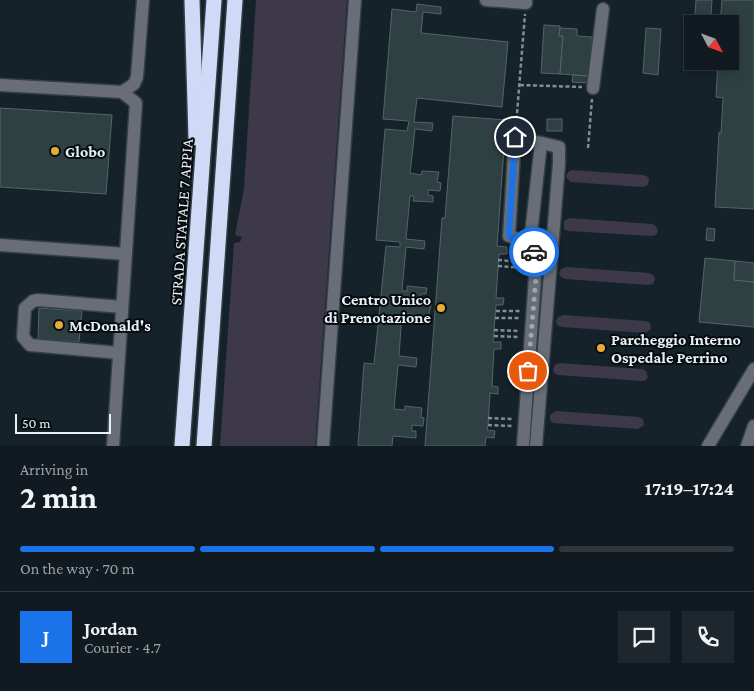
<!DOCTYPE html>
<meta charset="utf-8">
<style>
:root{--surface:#101a20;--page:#1e272d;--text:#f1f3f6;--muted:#9ca1a5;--line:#30383e;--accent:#1a73e8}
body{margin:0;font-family:"Crimson Pro",serif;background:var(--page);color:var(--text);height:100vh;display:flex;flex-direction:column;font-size:19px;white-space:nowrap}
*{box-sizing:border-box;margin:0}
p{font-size:16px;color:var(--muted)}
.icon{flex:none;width:28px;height:28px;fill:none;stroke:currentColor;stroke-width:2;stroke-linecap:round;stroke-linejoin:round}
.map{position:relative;height:446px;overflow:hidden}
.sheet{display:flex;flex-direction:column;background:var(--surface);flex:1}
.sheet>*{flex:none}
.needle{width:32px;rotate:131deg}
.buttons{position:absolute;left:684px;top:15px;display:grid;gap:10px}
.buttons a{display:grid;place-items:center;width:55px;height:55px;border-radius:0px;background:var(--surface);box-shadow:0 2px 12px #0003,0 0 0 1px var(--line);font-size:25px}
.scale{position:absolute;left:15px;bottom:12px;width:96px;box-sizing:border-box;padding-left:5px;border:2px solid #e8f1f7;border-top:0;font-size:14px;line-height:18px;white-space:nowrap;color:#e8f1f7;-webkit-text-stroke:4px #060b0e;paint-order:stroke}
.pin{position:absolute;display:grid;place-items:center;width:42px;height:42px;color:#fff;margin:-21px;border:2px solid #fff;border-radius:50%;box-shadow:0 1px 5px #0007}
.courier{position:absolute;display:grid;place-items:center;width:50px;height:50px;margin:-25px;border:4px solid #1a73e8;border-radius:50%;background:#fff;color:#222;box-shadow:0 1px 6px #0007}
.head em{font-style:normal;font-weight:700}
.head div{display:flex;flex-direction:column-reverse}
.head{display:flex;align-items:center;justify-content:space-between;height:85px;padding:0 20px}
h1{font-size:32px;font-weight:700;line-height:38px}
.bar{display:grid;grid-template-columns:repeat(4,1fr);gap:8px 5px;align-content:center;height:60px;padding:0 20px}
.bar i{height:6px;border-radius:4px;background:var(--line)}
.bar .selected{background:var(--accent)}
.bar p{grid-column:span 4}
.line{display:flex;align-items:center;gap:12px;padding:0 20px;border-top:1px solid var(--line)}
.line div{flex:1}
.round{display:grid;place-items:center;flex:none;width:52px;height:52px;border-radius:0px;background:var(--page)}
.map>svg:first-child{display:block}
.green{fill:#3e3949}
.building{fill:#2e4042;stroke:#526568}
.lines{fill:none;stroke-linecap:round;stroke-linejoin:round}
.minor-casing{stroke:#333f47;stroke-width:15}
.highway-casing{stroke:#333f47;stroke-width:18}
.path{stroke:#828d94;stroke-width:2.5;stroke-dasharray:4 2.5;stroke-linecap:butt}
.minor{stroke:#686d78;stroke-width:12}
.highway{stroke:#cfdaf7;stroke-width:15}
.done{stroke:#9ea9af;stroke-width:5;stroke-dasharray:0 9}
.route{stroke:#1a73e8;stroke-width:6}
.poi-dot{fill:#e9ab38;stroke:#060b0e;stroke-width:2}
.labels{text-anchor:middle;stroke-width:4;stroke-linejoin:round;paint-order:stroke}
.poi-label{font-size:16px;font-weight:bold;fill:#e8f1f7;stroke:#060b0e;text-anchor:start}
.street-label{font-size:16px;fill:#e8f1f7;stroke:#060b0e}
</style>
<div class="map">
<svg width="754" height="446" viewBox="0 0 754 446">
<rect width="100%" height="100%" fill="#15222a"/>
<g class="green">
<polygon points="256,0 347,0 315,446 220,446 234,243 240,242 242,237 235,235 244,188"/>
<polygon points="572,170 643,175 648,177 649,180 648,185 643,187 570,182 566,176 568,172"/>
<polygon points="569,218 652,224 656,226 658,231 656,235 652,236 568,231 564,229 564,221"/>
<polygon points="566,267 649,273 653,275 655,279 653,284 648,285 565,279 561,277 559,273 561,269"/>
<polygon points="563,315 646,321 650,323 651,329 645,333 562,327 557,325 556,321 558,317"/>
<polygon points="559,363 642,369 646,371 648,377 646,380 642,381 558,375 554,373 553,369 555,365"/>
<polygon points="556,411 639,417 643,419 644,425 638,429 553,423 550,420 550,415"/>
</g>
<g class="building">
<polygon points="696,0 712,0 711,16 695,15"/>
<polygon points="722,0 754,0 754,209 715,207 719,132 721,133 723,98 716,97 718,61 730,61 730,24 720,24"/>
<polygon points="417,4 441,7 441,14 423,12 421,33 508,42 502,107 417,98 414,122 433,123 432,131 415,129 410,173 421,175 422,171 439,172 437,182 441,183 440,191 428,190 428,195 433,196 433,202 413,201 414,196 410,196 406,239 425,241 424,249 406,247 402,291 407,291 407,286 427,288 426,294 421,294 420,299 432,300 428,319 412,317 412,314 402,313 399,356 417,358 416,367 398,365 394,409 405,410 405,406 422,408 421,417 424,418 423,426 412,425 412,431 416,431 416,438 393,436 392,446 358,446 364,363 374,364 386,246 400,247 400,242 376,240 385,129 407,131 409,121 383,119 392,9 416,12"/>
<polygon points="544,25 560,26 559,36 563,36 560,74 541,73"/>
<polygon points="560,28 577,29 577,36 592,37 589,76 560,74 563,36 559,36"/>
<polygon points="646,28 661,29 658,75 643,73"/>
<polygon points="573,75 589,76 588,83 572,82"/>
<polygon points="0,108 112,115 106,194 0,187"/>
<polygon points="453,116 506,120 497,246 507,247 507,254 499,254 496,298 504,298 503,305 496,305 493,342 501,342 501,349 494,349 492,386 498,387 498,394 490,393 488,425 487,430 495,431 494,438 486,437 485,446 425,446 442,218 445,218"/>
<rect x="547" y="119" width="15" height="12"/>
<polygon points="707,228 715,229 714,241 706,240"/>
<polygon points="705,258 735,261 734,280 754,282 754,327 699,322"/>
<polygon points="735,261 754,263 754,282 734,280"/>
<polygon points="39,308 82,311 79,342 38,339"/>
</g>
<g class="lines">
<defs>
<g id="minor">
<polyline points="486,0 526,3 526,0"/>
<polyline points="0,85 122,92 136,103 113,446"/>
<polyline points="593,88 603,9"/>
<polyline points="122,92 134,84 137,77 143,0"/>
<polyline points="530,243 541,143"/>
<polyline points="0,245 126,254"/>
<polyline points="119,353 30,345 23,337 25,308 33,301 38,300 122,307"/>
<polyline points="323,446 355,0"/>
<polyline points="523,446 535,277 534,253 530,243 509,236 515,137 559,147 559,163 536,446"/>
<polyline points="708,446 754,369"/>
<polyline points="747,446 754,426"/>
</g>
<g id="highway">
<polyline points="192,0 196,138"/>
<polyline points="182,446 214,0"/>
<polyline points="204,446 235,0"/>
</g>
</defs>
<use href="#minor" class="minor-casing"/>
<use href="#highway" class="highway-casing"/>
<g class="path">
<polyline points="520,85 582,87"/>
<polyline points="516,126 525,14"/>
<polyline points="588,148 592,99"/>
<polyline points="498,260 521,262"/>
<polyline points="498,266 524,268"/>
<polyline points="496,311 520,311"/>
<polyline points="495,318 520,318"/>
<polyline points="494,330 519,331"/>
<polyline points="494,336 518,337"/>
<polyline points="488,418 513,419"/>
<polyline points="488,425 512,426"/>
</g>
<use href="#minor" class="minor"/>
<use href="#highway" class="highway"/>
</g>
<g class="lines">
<polyline class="done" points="528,371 536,277 534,252"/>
<polyline class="route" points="515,137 509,236 530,244 534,252"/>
</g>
<g class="poi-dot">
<circle cx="55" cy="151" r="5"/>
<circle cx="441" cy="308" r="5"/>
<circle cx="59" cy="325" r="5"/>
<circle cx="601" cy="348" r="5"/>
</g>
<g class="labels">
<g class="poi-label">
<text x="65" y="157">Globo</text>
<text x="431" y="305" text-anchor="end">Centro Unico<tspan x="431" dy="18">di Prenotazione</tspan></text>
<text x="69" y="331">McDonald's</text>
<text x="611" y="345">Parcheggio Interno<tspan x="611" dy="18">Ospedale Perrino</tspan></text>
</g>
<g class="street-label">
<text transform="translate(181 222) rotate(-86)" y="6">STRADA STATALE 7 APPIA</text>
</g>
</g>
</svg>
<div class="buttons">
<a><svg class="needle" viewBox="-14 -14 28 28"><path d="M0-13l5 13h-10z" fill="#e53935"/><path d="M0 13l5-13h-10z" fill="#9ca1a5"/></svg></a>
</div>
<div class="scale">50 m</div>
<div class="pin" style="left:528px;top:371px;background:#ea580c"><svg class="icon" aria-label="bag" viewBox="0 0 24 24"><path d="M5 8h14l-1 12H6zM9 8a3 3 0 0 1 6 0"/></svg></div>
<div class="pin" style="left:515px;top:137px;background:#1f2937"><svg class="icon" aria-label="home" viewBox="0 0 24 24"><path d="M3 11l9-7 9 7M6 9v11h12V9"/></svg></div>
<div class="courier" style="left:534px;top:252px"><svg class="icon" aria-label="car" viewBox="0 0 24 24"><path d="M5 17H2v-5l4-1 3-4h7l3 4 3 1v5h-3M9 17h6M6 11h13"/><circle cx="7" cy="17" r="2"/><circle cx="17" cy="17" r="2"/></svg></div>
</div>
<section class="sheet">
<div class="head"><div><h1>2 min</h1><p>Arriving in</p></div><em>17:19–17:24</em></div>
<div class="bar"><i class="selected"></i><i class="selected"></i><i class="selected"></i><i></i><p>On the way · 70 m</p></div>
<div class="line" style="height:90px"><b class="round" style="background:var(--accent);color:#fff">J</b><div><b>Jordan</b><p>Courier · 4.7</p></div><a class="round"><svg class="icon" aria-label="chat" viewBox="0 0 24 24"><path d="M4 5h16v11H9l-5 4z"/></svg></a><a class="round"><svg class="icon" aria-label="phone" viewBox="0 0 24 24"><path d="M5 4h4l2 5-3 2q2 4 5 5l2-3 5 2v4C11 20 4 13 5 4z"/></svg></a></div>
</section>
